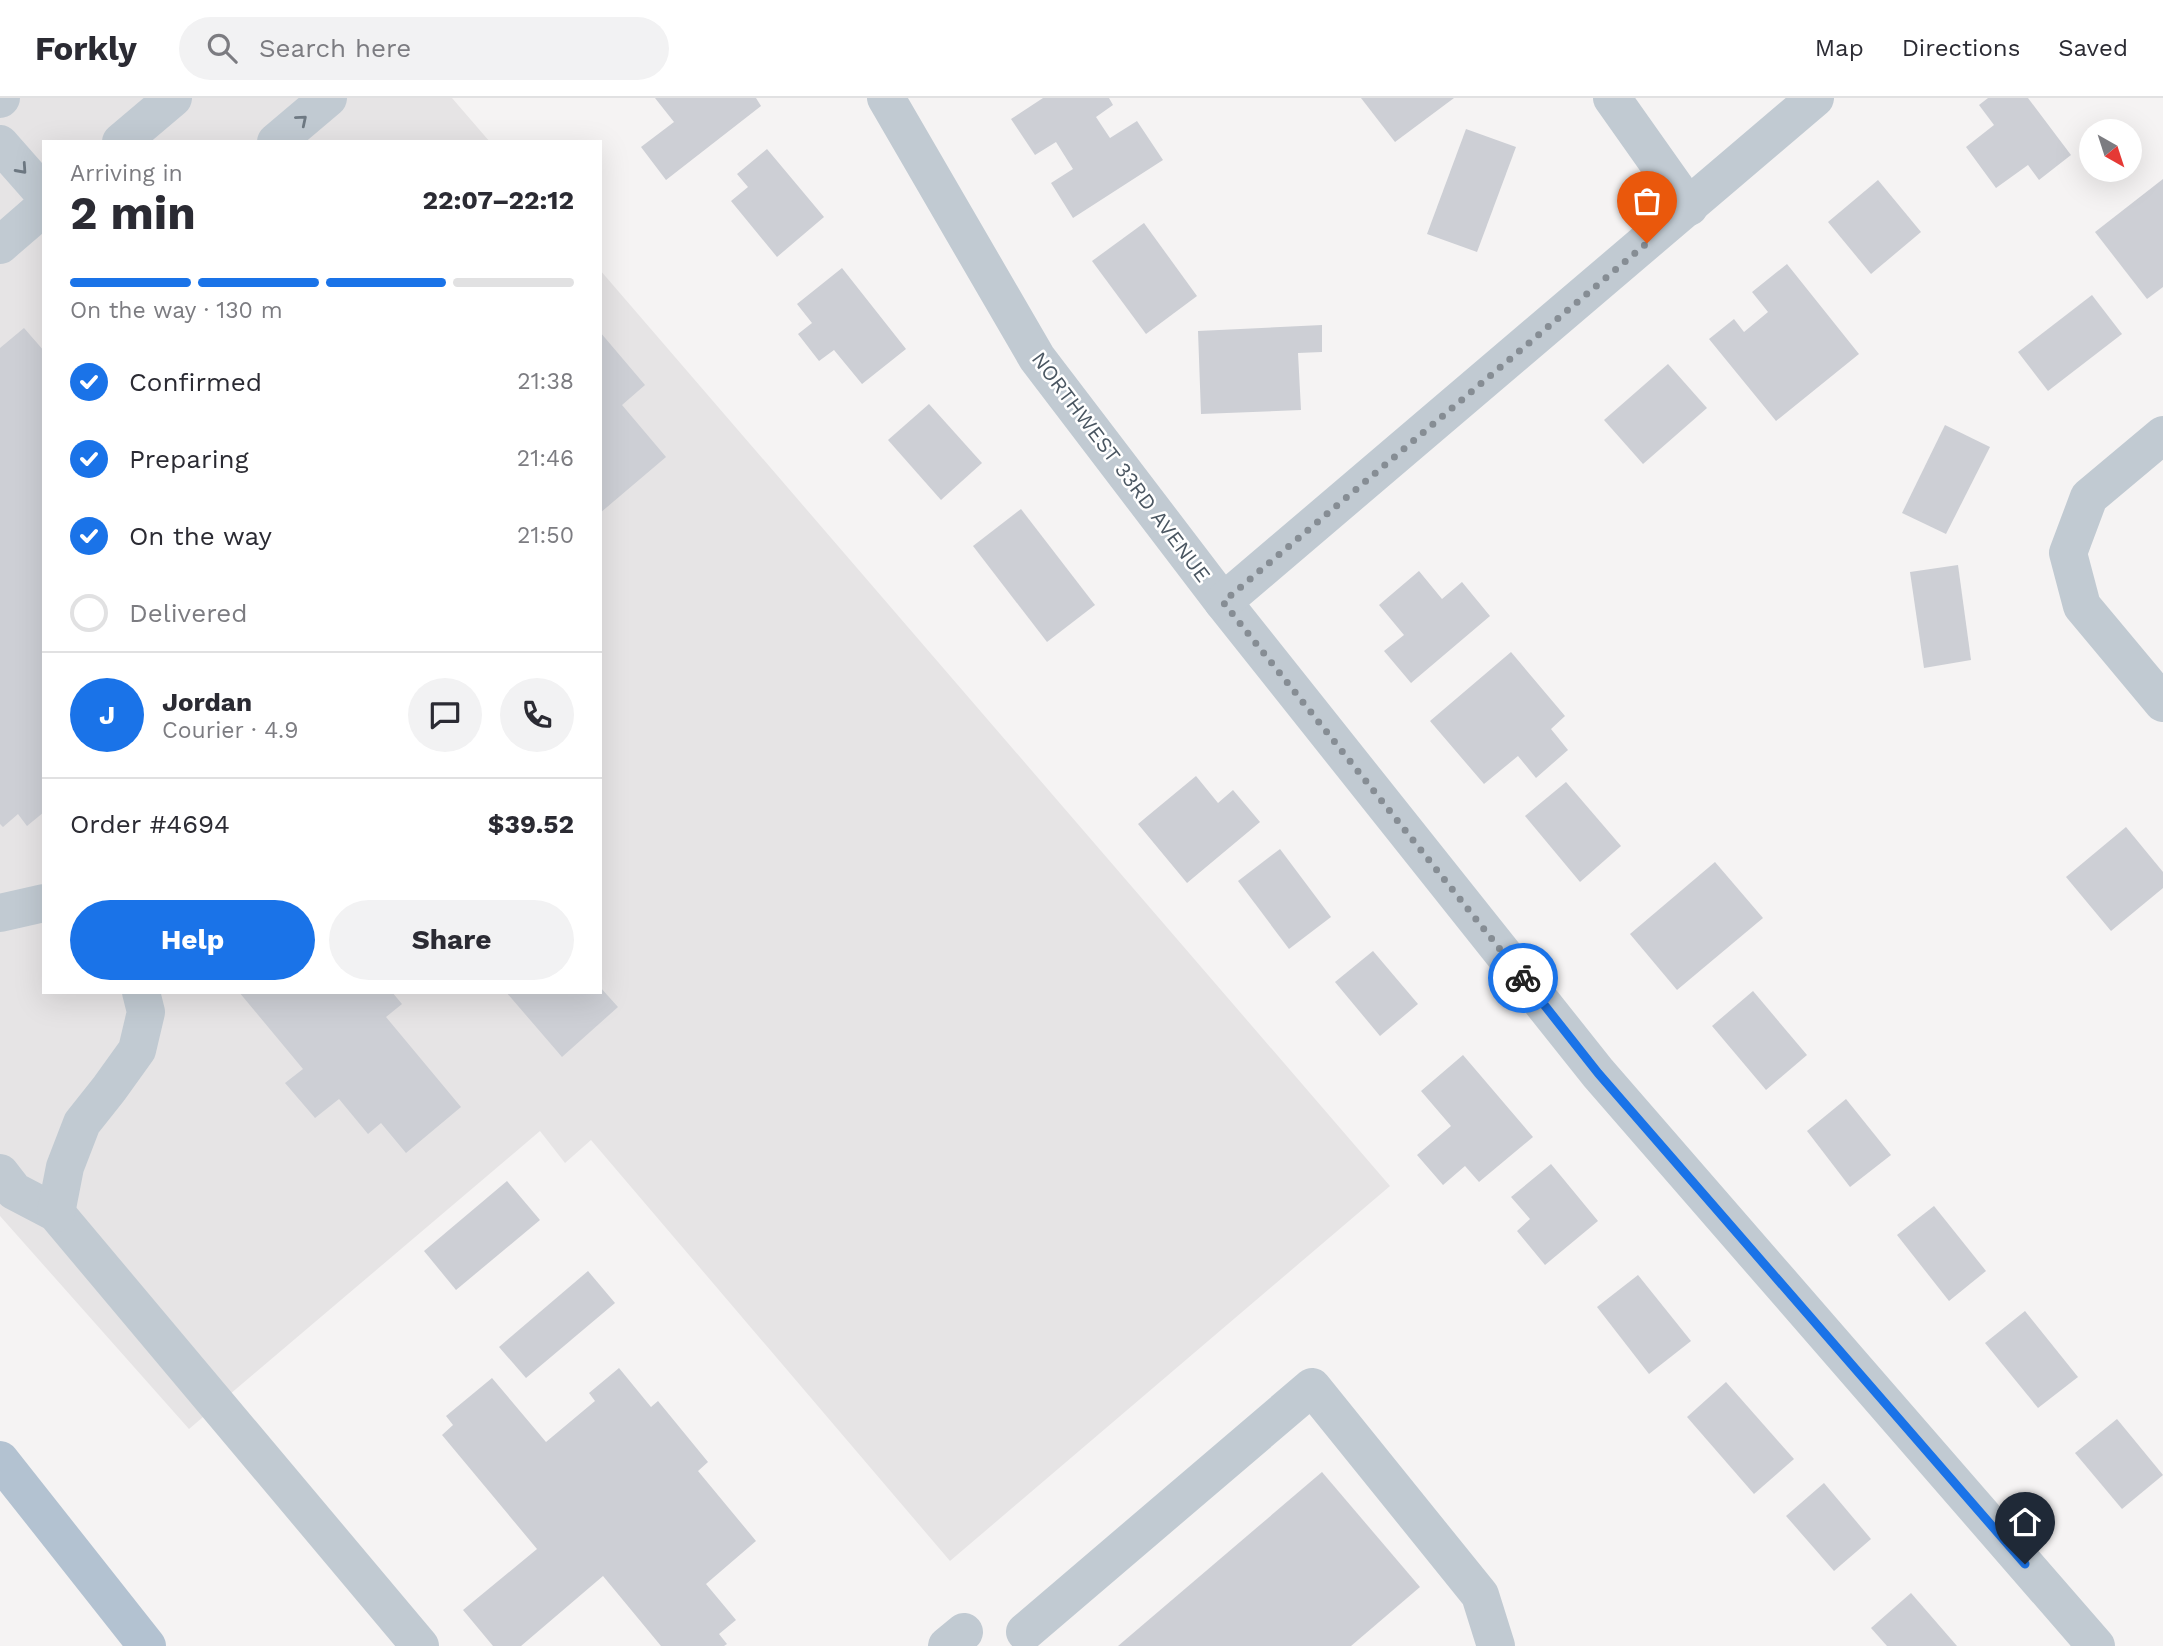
<!DOCTYPE html>
<meta charset="utf-8">
<style>
:root{--surface:#fff;--page:#f2f2f3;--text:#2b2b33;--muted:#7c7c81;--line:#e1e1e2;--accent:#1a73e8}
body{margin:0;font-family:"Work Sans",sans-serif;background:var(--page);color:var(--text);height:100vh;display:flex;flex-direction:column;font-size:26px;white-space:nowrap}
*{box-sizing:border-box;margin:0}
p{font-size:23px;color:var(--muted)}
.icon{flex:none;width:38px;height:38px;fill:none;stroke:currentColor;stroke-width:2;stroke-linecap:round;stroke-linejoin:round}
.map{position:relative;flex:1;overflow:hidden}
.sheet{position:absolute;left:42px;top:42px;width:560px;height:854px;display:flex;flex-direction:column;background:var(--surface);border-radius:0px;box-shadow:0 7px 28px #0002}
.sheet>*{flex:none}
.needle{width:46px;rotate:141deg}
.fabs{position:absolute;left:2079px;top:21px;display:grid;gap:14px}
.fabs a{display:grid;place-items:center;width:63px;height:63px;border-radius:50%;background:var(--surface);box-shadow:0 7px 28px #0002;font-size:35px}
.pin{position:absolute;display:grid;place-items:center;width:60px;height:60px;color:#fff;margin:-72px -30px;border-radius:50% 50% 50% 0;rotate:-45deg;box-shadow:0 0 7px #0007}
.pin .icon{rotate:45deg}
.courier{position:absolute;display:grid;place-items:center;width:70px;height:70px;margin:-35px;border:5px solid #1a73e8;border-radius:50%;background:#fff;color:#222;box-shadow:0 2px 9px #0007}
.headline em{font-style:normal;font-weight:700}
.headline div{display:flex;flex-direction:column-reverse}
.headline{display:flex;align-items:center;justify-content:space-between;height:119px;padding:0 28px}
h1{font-size:46px;font-weight:700;line-height:52px}
.bar{display:grid;grid-template-columns:repeat(4,1fr);gap:10px 7px;align-content:center;height:84px;padding:0 28px}
.bar i{height:9px;border-radius:5px;background:var(--line)}
.bar .on{background:var(--accent)}
.bar p{grid-column:span 4}
.line{display:flex;align-items:center;gap:18px;padding:0 28px;border-top:2px solid var(--line)}
.line div{flex:1}
.round{display:grid;place-items:center;flex:none;width:74px;height:74px;border-radius:37px;background:var(--page)}
ol{padding:0 28px;list-style:none}
li{display:flex;align-items:center;gap:21px;height:77px}
li p{margin-inline-start:auto}
li .icon{padding:7px;border-radius:50%;background:var(--accent);color:#fff;stroke-width:4}
li:last-child{color:var(--muted)}
li i{width:38px;height:38px;border:4px solid var(--line);border-radius:50%}
.cta{display:flex;gap:14px;margin-top:auto;padding:14px 28px}
.cta a{flex:1;height:80px;border-radius:42px;background:var(--accent);color:#fff;font-size:28px;font-weight:700;line-height:80px;text-align:center}
.cta a+a{background:var(--page);color:var(--text)}
header{display:flex;align-items:center;gap:42px;box-sizing:border-box;height:98px;padding:0 35px;background:var(--surface);border-bottom:2px solid var(--line)}
header strong{font-size:33px}
nav{display:flex;gap:38px;margin-inline-start:auto;font-size:24px}
.search{width:490px;height:63px;background:var(--page);display:flex;align-items:center;gap:18px;box-sizing:border-box;padding:0 24px;border-radius:38px;color:var(--muted);font-size:26px}
.map>svg:first-child{display:block}
.education{fill:#e6e4e5}
.building{fill:#cdcfd5}
.lines{fill:none;stroke-linecap:round;stroke-linejoin:round}
.minor{stroke:#c1cad2;stroke-width:38}
.major{stroke:#b3c2d1;stroke-width:38}
.oneway{stroke:#6e7983}
.done{stroke:#868d94;stroke-width:7;stroke-dasharray:0 12.6}
.route{stroke:#1a73e8;stroke-width:9}
.labels{text-anchor:middle;stroke-width:5;stroke-linejoin:round;paint-order:stroke}
.street-label{font-size:21px;fill:#4a5661;stroke:#fff}
</style>
<header>
<strong>Forkly</strong>
<div class="search"><svg class="icon" aria-label="search" viewBox="0 0 24 24"><circle cx="10" cy="10" r="6"/><path d="M15 15l6 6"/></svg>Search here</div>
<nav><a>Map</a><a>Directions</a><a>Saved</a></nav>
</header>
<div class="map">
<svg width="2163" height="1548" viewBox="0 0 2163 1548">
<rect width="100%" height="100%" fill="#f5f3f3"/>
<polygon class="education" points="0,0 452,0 490,44 44,44 44,894 600,894 600,172 1390,1088 950,1463 591,1042 565,1065 540,1033 189,1331 0,1118"/>
<g class="building">
<polygon points="655,0 756,0 761,8 666,82 641,49 674,24"/>
<polygon points="1043,0 1109,0 1113,7 1096,19 1110,40 1137,23 1163,62 1073,120 1051,85 1073,71 1056,44 1035,57 1011,21"/>
<polygon points="1361,0 1454,0 1395,44"/>
<polygon points="1988,0 2028,0 2071,57 2039,82 2028,67 1996,90 1966,49 1994,27 1979,7"/>
<polygon points="1466,31 1516,49 1477,154 1427,136"/>
<polygon points="767,51 824,119 777,159 731,103 748,89 737,76"/>
<polygon points="2163,81 2163,189 2147,201 2095,134"/>
<polygon points="1878,82 1921,134 1871,176 1828,124"/>
<polygon points="1144,125 1197,198 1146,236 1092,163"/>
<polygon points="1787,166 1859,256 1776,323 1709,241 1734,221 1744,234 1768,214 1752,194"/>
<polygon points="842,170 906,251 862,286 834,252 819,263 798,236 812,225 797,206"/>
<polygon points="2092,197 2122,236 2048,293 2018,254"/>
<polygon points="1322,227 1322,254 1298,255 1301,312 1201,316 1198,233"/>
<polygon points="24,230 44,253 44,714 27,728 18,716 3,729 0,726 0,250"/>
<polygon points="600,234 645,287 622,307 666,359 600,415"/>
<polygon points="1668,266 1707,310 1643,366 1604,322"/>
<polygon points="929,306 982,365 941,402 888,342"/>
<polygon points="1945,327 1990,349 1946,436 1902,415"/>
<polygon points="1021,411 1095,507 1047,544 973,448"/>
<polygon points="1958,467 1971,562 1924,570 1910,474"/>
<polygon points="1419,473 1442,501 1462,484 1490,518 1411,585 1384,553 1404,537 1379,507"/>
<polygon points="1511,554 1565,618 1551,631 1568,652 1536,680 1518,658 1484,686 1430,623"/>
<polygon points="1196,678 1218,705 1233,692 1260,724 1187,785 1138,726"/>
<polygon points="1566,684 1621,748 1580,784 1525,718"/>
<polygon points="2126,729 2163,774 2163,790 2111,833 2066,779"/>
<polygon points="1280,751 1331,819 1289,851 1238,783"/>
<polygon points="1715,764 1763,820 1677,892 1630,836"/>
<polygon points="1373,853 1418,906 1380,938 1335,884"/>
<polygon points="600,889 618,909 562,959 506,894 600,894"/>
<polygon points="1753,893 1807,957 1766,992 1712,928"/>
<polygon points="239,894 392,894 402,906 386,919 461,1009 406,1055 381,1025 368,1036 339,1001 315,1020 285,985 303,971"/>
<polygon points="1463,957 1533,1039 1479,1084 1465,1068 1443,1087 1417,1057 1451,1028 1421,993"/>
<polygon points="1846,1001 1891,1057 1850,1089 1807,1033"/>
<polygon points="1551,1066 1598,1123 1545,1167 1517,1133 1530,1121 1511,1099"/>
<polygon points="507,1083 540,1122 456,1192 424,1153"/>
<polygon points="1934,1108 1986,1173 1949,1203 1897,1137"/>
<polygon points="588,1173 615,1205 526,1280 499,1249"/>
<polygon points="1638,1177 1691,1243 1649,1276 1597,1209"/>
<polygon points="2025,1213 2078,1279 2038,1310 1985,1245"/>
<polygon points="619,1270 651,1309 658,1303 708,1364 698,1373 756,1443 706,1486 736,1522 719,1536 727,1546 724,1548 661,1548 603,1478 521,1548 493,1548 463,1512 537,1451 442,1337 453,1327 446,1318 492,1280 546,1344 595,1303 589,1295"/>
<polygon points="1726,1284 1794,1361 1754,1396 1687,1319"/>
<polygon points="2117,1321 2163,1377 2122,1411 2075,1355"/>
<polygon points="1322,1374 1420,1489 1351,1548 1118,1548"/>
<polygon points="1824,1385 1871,1441 1834,1473 1786,1418"/>
<polygon points="1911,1495 1957,1548 1887,1548 1871,1530"/>
</g>
<g class="lines">
<g class="minor">
<polyline points="886,0 1037,260 1223,504 1598,975 2096,1548"/>
<polyline points="1612,0 1689,109"/>
<polyline points="0,1 1,0"/>
<polyline points="121,44 173,0"/>
<polyline points="276,44 328,0"/>
<polyline points="0,46 44,96"/>
<polyline points="0,147 44,109"/>
<polyline points="2163,337 2089,399 2068,455 2082,508 2163,605"/>
<polyline points="1223,504 1815,0"/>
<polyline points="0,815 44,805"/>
<polyline points="0,1075 14,1093 56,1115 420,1548"/>
<polyline points="56,1115 65,1069 82,1025 109,991 137,952 146,914 141,894"/>
<polyline points="1025,1534 1312,1289 1480,1497 1496,1548"/>
<polyline points="947,1548 964,1534"/>
</g>
<polyline class="major" points="0,1362 147,1548"/>
</g>
<defs><path id="oneway-chevron" d="M-2-3.5L2.5 0L-2 3.5" fill="none" stroke-width="1.6" stroke-linecap="round" stroke-linejoin="round" transform="scale(1.75)"/></defs>
<g class="oneway">
<use href="#oneway-chevron" transform="translate(302 22) rotate(-40)"/>
<use href="#oneway-chevron" transform="translate(22 71) rotate(48)"/>
</g>
<g class="lines">
<polyline class="done" points="1523,880 1223,504 1647,145"/>
<polyline class="route" points="1523,880 1598,975 2025,1466"/>
</g>
<g class="labels">
<g class="street-label">
<text transform="translate(1121 369) rotate(53)" y="7">NORTHWEST 33RD AVENUE</text>
</g>
</g>
</svg>
<div class="fabs">
<a><svg class="needle" viewBox="-14 -14 28 28"><path d="M0-13l5 13h-10z" fill="#e53935"/><path d="M0 13l5-13h-10z" fill="#7c7c81"/></svg></a>
</div>
<div class="pin" style="left:1647px;top:145px;background:#ea580c"><svg class="icon" aria-label="bag" viewBox="0 0 24 24"><path d="M5 8h14l-1 12H6zM9 8a3 3 0 0 1 6 0"/></svg></div>
<div class="pin" style="left:2025px;top:1466px;background:#1f2937"><svg class="icon" aria-label="home" viewBox="0 0 24 24"><path d="M3 11l9-7 9 7M6 9v11h12V9"/></svg></div>
<div class="courier" style="left:1523px;top:880px"><svg class="icon" aria-label="bike" viewBox="0 0 24 24"><circle cx="6" cy="16" r="4"/><circle cx="18" cy="16" r="4"/><path d="M6 16l4-8h5l3 8M10 8l3 8H6M13 5h3"/></svg></div>
<section class="sheet">
<div class="headline"><div><h1>2 min</h1><p>Arriving in</p></div><em>22:07–22:12</em></div>
<div class="bar"><i class="on"></i><i class="on"></i><i class="on"></i><i></i><p>On the way · 130 m</p></div>
<ol>
<li><svg class="icon" aria-label="check" viewBox="0 0 24 24"><path d="M5 12l5 5 9-10"/></svg>Confirmed<p>21:38</p></li>
<li><svg class="icon" aria-label="check" viewBox="0 0 24 24"><path d="M5 12l5 5 9-10"/></svg>Preparing<p>21:46</p></li>
<li><svg class="icon" aria-label="check" viewBox="0 0 24 24"><path d="M5 12l5 5 9-10"/></svg>On the way<p>21:50</p></li>
<li><i></i>Delivered</li>
</ol>
<div class="line" style="height:126px"><b class="round" style="background:var(--accent);color:#fff">J</b><div><b>Jordan</b><p>Courier · 4.9</p></div><a class="round"><svg class="icon" aria-label="chat" viewBox="0 0 24 24"><path d="M4 5h16v11H9l-5 4z"/></svg></a><a class="round"><svg class="icon" aria-label="phone" viewBox="0 0 24 24"><path d="M5 4h4l2 5-3 2q2 4 5 5l2-3 5 2v4C11 20 4 13 5 4z"/></svg></a></div>
<div class="line" style="height:91px"><div>Order #4694</div><b>$39.52</b></div>
<div class="cta"><a>Help</a><a>Share</a></div>
</section>
</div>
